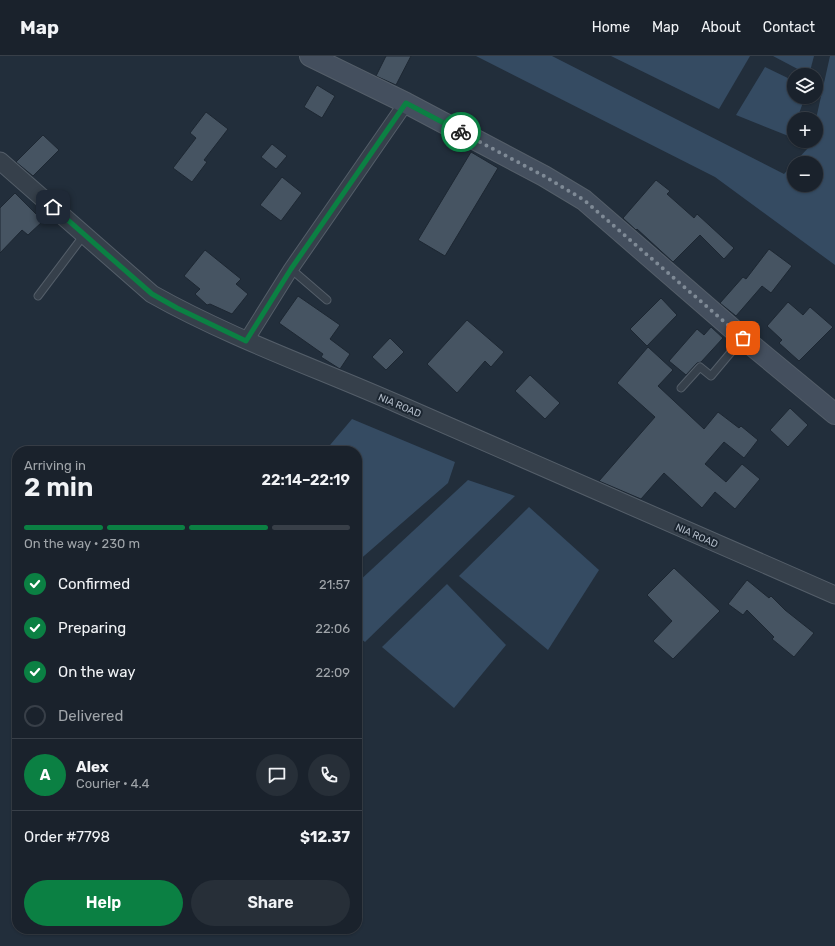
<!DOCTYPE html>
<meta charset="utf-8">
<style>
:root{--surface:#1a222c;--page:#272f38;--text:#f1f3f6;--muted:#9fa4a9;--line:#383f48;--accent:#0b8043}
body{margin:0;font-family:Rubik,sans-serif;background:var(--page);color:var(--text);height:100vh;display:flex;flex-direction:column;font-size:15px;white-space:nowrap}
*{box-sizing:border-box;margin:0}
p{font-size:13px;color:var(--muted)}
.icon{flex:none;width:22px;height:22px;fill:none;stroke:currentColor;stroke-width:2;stroke-linecap:round;stroke-linejoin:round}
.map{position:relative;flex:1;overflow:hidden}
.sheet{position:absolute;left:12px;top:390px;width:350px;height:488px;display:flex;flex-direction:column;background:var(--surface);border-radius:16px;box-shadow:0 1px 3px #0004,0 0 0 1px var(--line)}
.sheet>*{flex:none}
.fabs{position:absolute;left:787px;top:12px;display:grid;gap:8px}
.fabs a{display:grid;place-items:center;width:36px;height:36px;border-radius:50%;background:var(--surface);box-shadow:0 1px 3px #0004,0 0 0 1px var(--line);font-size:20px}
.pin{position:absolute;display:grid;place-items:center;width:34px;height:34px;color:#fff;margin:-17px;border-radius:8px;box-shadow:0 2px 6px #0006}
.courier{position:absolute;display:grid;place-items:center;width:40px;height:40px;margin:-20px;border:3px solid #0b8043;border-radius:50%;background:#fff;color:#222;box-shadow:0 1px 5px #0007}
.overview em{font-style:normal;font-weight:600}
.overview div{display:flex;flex-direction:column-reverse}
.overview{display:flex;align-items:center;justify-content:space-between;height:68px;padding:0 12px}
h1{font-size:26px;font-weight:600;line-height:30px}
.bar{display:grid;grid-template-columns:repeat(4,1fr);gap:6px 4px;align-content:center;height:48px;padding:0 12px}
.bar i{height:5px;border-radius:3px;background:var(--line)}
.bar .on{background:var(--accent)}
.bar p{grid-column:span 4}
.line{display:flex;align-items:center;gap:10px;padding:0 12px;border-top:1px solid var(--line)}
.line div{flex:1}
.round{display:grid;place-items:center;flex:none;width:42px;height:42px;border-radius:21px;background:var(--page)}
ol{padding:0 12px;list-style:none}
li{display:flex;align-items:center;gap:12px;height:44px}
li p{margin-inline-start:auto}
li .icon{padding:4px;border-radius:50%;background:var(--accent);color:#fff;stroke-width:4}
li:last-child{color:var(--muted)}
li i{width:22px;height:22px;border:2px solid var(--line);border-radius:50%}
.primary-button{display:flex;gap:8px;margin-top:auto;padding:8px 12px}
.primary-button a{flex:1;height:46px;border-radius:24px;background:var(--accent);color:#fff;font-size:16px;font-weight:600;line-height:46px;text-align:center}
.primary-button a+a{background:var(--page);color:var(--text)}
header{display:flex;align-items:center;gap:24px;box-sizing:border-box;height:56px;padding:0 20px;background:var(--surface);border-bottom:1px solid var(--line)}
header strong{font-size:19px}
nav{display:flex;gap:22px;margin-inline-start:auto;font-size:14px}
.map>svg:first-child{display:block}
.water{fill:#354b62}
.building{fill:#465462;stroke:#1d2732}
.lines{fill:none;stroke-linecap:round;stroke-linejoin:round}
.service-casing{stroke:#545e69;stroke-width:9}
.minor-casing{stroke:#545e69;stroke-width:16}
.tertiary-casing{stroke:#545e69;stroke-width:19}
.secondary-casing{stroke:#545e69;stroke-width:22}
.service{stroke:#36404b;stroke-width:7}
.minor{stroke:#36404b;stroke-width:14}
.tertiary{stroke:#36404b;stroke-width:17}
.secondary{stroke:#444f5e;stroke-width:20}
.done{stroke:#7f8a96;stroke-width:4;stroke-dasharray:0 7.2}
.route{stroke:#0b8043;stroke-width:5}
.labels{text-anchor:middle;stroke-width:4;stroke-linejoin:round;paint-order:stroke}
.street-label{font-size:10px;fill:#b1bbc7;stroke:#1b2530}
</style>
<header>
<strong>Map</strong>
<nav><a>Home</a><a>Map</a><a>About</a><a>Contact</a></nav>
</header>
<div class="map">
<svg width="835" height="890" viewBox="0 0 835 890">
<rect width="100%" height="100%" fill="#222e3b"/>
<g class="water">
<polygon points="476,0 552,0 784,118 794,107 794,129 816,129 816,107 794,107 809,91 811,85 816,85 816,63 830,0 835,0 835,209 715,121"/>
<polygon points="611,0 750,0 719,53"/>
<polygon points="773,0 814,0 809,19"/>
<polygon points="765,11 794,25 794,41 805,41 797,63 794,63 794,71 791,81 736,59"/>
<polygon points="352,363 455,406 448,427 357,506 357,395 325,395"/>
<polygon points="468,424 515,440 365,586 357,580 357,527"/>
<polygon points="529,451 599,514 548,594 459,520"/>
<polygon points="447,528 506,589 454,652 382,591"/>
</g>
<g class="building">
<polygon points="386,0 411,0 396,29 376,20"/>
<polygon points="317,29 335,40 322,62 304,51"/>
<polygon points="206,56 228,73 204,104 207,106 192,126 173,112 196,82 190,77"/>
<polygon points="43,79 59,94 33,120 16,106"/>
<polygon points="272,88 287,100 276,113 261,101"/>
<polygon points="471,96 498,112 445,200 418,184"/>
<polygon points="282,121 302,137 281,165 260,149"/>
<polygon points="656,124 670,135 667,138 694,162 697,158 734,192 724,203 700,179 673,206 637,173 636,174 623,162"/>
<polygon points="15,137 43,165 28,179 22,174 0,197 0,152"/>
<polygon points="769,193 792,210 771,237 762,230 736,260 720,247 743,221 746,223"/>
<polygon points="205,194 241,223 236,228 248,238 232,258 210,248 207,249 195,238 200,233 184,220"/>
<polygon points="298,240 340,269 330,283 350,298 340,313 321,301 323,298 279,267"/>
<polygon points="661,242 677,259 647,290 630,273"/>
<polygon points="788,246 803,259 810,251 833,271 799,305 779,287 782,284 767,270"/>
<polygon points="467,264 504,296 491,311 485,305 457,337 427,308"/>
<polygon points="711,271 723,282 701,306 697,307 686,319 669,305 697,273 704,279"/>
<polygon points="390,282 404,296 386,314 372,301"/>
<polygon points="648,291 673,314 658,330 704,373 718,356 739,372 741,370 758,384 744,402 724,386 705,408 726,426 742,408 760,423 735,453 715,436 702,452 664,417 641,443 599,425 655,361 617,327"/>
<polygon points="530,319 560,347 545,363 515,335"/>
<polygon points="790,352 808,369 788,391 770,374"/>
<polygon points="674,512 720,555 673,603 653,585 672,565 647,539"/>
<polygon points="747,524 769,542 771,540 785,554 814,577 794,601 772,583 774,581 747,554 743,559 728,548"/>
</g>
<g class="lines">
<defs>
<g id="service">
<polyline points="291,213 327,244"/>
<polyline points="38,240 84,179"/>
<polyline points="681,332 700,311 711,320 742,283"/>
</g>
<polyline id="minor" points="246,285 291,213 406,47"/>
<path id="tertiary" d="M0,105L152,238C230,282 316,312 398,348C544,412 689,475 835,539"/>
<polyline id="secondary" points="310,0 406,47 544,120 584,144 743,282 835,358"/>
</defs>
<use href="#service" class="service-casing"/>
<use href="#minor" class="minor-casing"/>
<use href="#tertiary" class="tertiary-casing"/>
<use href="#secondary" class="secondary-casing"/>
<use href="#service" class="service"/>
<use href="#minor" class="minor"/>
<use href="#tertiary" class="tertiary"/>
<use href="#secondary" class="secondary"/>
</g>
<g class="lines">
<polyline class="done" points="461,76 544,120 584,144 743,282"/>
<polyline class="route" points="53,151 152,238 177,252 246,285 291,213 406,47 461,76"/>
</g>
<g class="labels">
<g class="street-label">
<text transform="translate(400 349) rotate(23)" y="4">NIA ROAD</text>
<text transform="translate(697 479) rotate(24)" y="4">NIA ROAD</text>
</g>
</g>
</svg>
<div class="fabs">
<a><svg class="icon" aria-label="layers" viewBox="0 0 24 24"><path d="M12 4l9 5-9 5-9-5zM3 14l9 5 9-5"/></svg></a>
<a>+</a>
<a>−</a>
</div>
<div class="pin" style="left:743px;top:282px;background:#ea580c"><svg class="icon" aria-label="bag" viewBox="0 0 24 24"><path d="M5 8h14l-1 12H6zM9 8a3 3 0 0 1 6 0"/></svg></div>
<div class="pin" style="left:53px;top:151px;background:#1f2937"><svg class="icon" aria-label="home" viewBox="0 0 24 24"><path d="M3 11l9-7 9 7M6 9v11h12V9"/></svg></div>
<div class="courier" style="left:461px;top:76px"><svg class="icon" aria-label="bike" viewBox="0 0 24 24"><circle cx="6" cy="16" r="4"/><circle cx="18" cy="16" r="4"/><path d="M6 16l4-8h5l3 8M10 8l3 8H6M13 5h3"/></svg></div>
<section class="sheet">
<div class="overview"><div><h1>2 min</h1><p>Arriving in</p></div><em>22:14–22:19</em></div>
<div class="bar"><i class="on"></i><i class="on"></i><i class="on"></i><i></i><p>On the way · 230 m</p></div>
<ol>
<li><svg class="icon" aria-label="check" viewBox="0 0 24 24"><path d="M5 12l5 5 9-10"/></svg>Confirmed<p>21:57</p></li>
<li><svg class="icon" aria-label="check" viewBox="0 0 24 24"><path d="M5 12l5 5 9-10"/></svg>Preparing<p>22:06</p></li>
<li><svg class="icon" aria-label="check" viewBox="0 0 24 24"><path d="M5 12l5 5 9-10"/></svg>On the way<p>22:09</p></li>
<li><i></i>Delivered</li>
</ol>
<div class="line" style="height:72px"><b class="round" style="background:var(--accent);color:#fff">A</b><div><b>Alex</b><p>Courier · 4.4</p></div><a class="round"><svg class="icon" aria-label="chat" viewBox="0 0 24 24"><path d="M4 5h16v11H9l-5 4z"/></svg></a><a class="round"><svg class="icon" aria-label="phone" viewBox="0 0 24 24"><path d="M5 4h4l2 5-3 2q2 4 5 5l2-3 5 2v4C11 20 4 13 5 4z"/></svg></a></div>
<div class="line" style="height:52px"><div>Order #7798</div><b>$12.37</b></div>
<div class="primary-button"><a>Help</a><a>Share</a></div>
</section>
</div>
